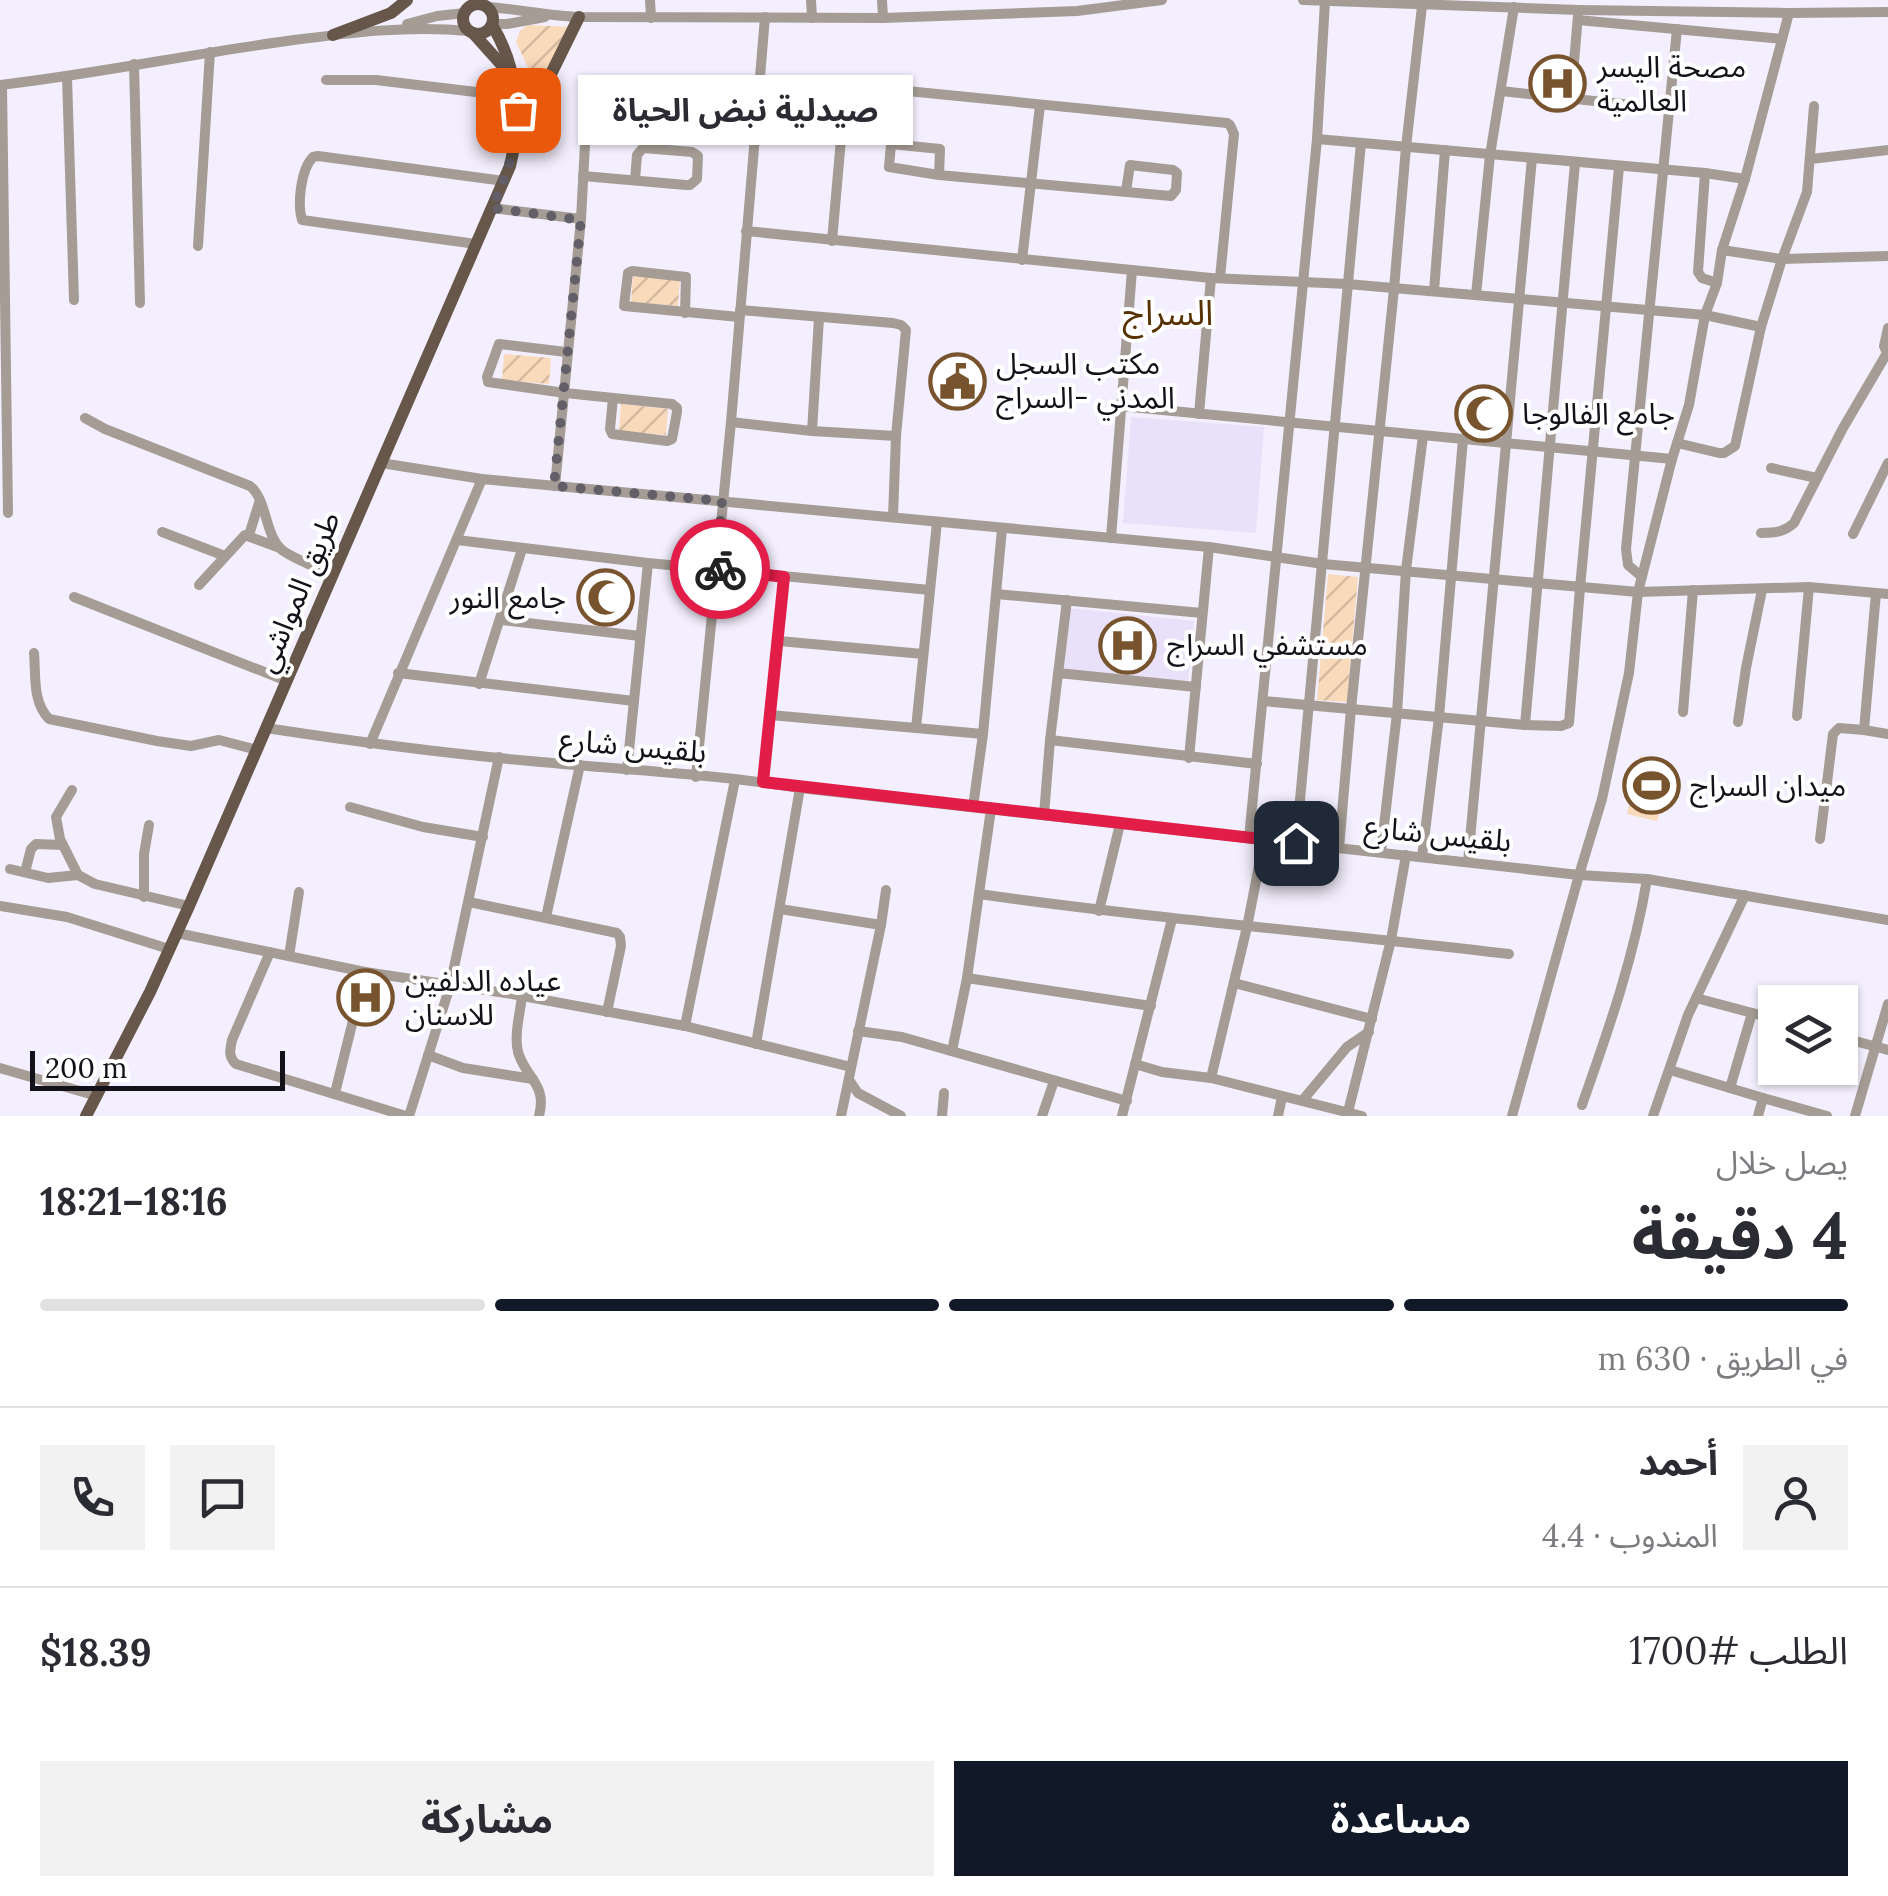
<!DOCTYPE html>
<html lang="ar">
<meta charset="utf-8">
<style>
:root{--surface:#fff;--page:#f2f2f3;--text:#2b2b33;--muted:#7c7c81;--line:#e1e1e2;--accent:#111827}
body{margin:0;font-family:Lora,"Noto Sans Arabic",serif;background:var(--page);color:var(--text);direction:rtl;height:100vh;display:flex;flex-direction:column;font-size:38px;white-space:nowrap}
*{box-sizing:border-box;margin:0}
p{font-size:32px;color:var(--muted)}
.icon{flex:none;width:55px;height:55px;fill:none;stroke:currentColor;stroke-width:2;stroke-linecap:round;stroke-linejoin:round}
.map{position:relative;height:1116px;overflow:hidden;direction:ltr}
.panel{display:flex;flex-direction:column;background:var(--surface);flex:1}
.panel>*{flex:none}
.tools{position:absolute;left:1758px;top:985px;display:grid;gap:20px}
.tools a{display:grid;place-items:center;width:100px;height:100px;border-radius:0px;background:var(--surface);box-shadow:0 2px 8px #0004;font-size:50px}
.scale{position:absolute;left:30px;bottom:25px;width:255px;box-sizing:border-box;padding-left:10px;border:5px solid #131119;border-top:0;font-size:28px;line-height:35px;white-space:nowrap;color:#131119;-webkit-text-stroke:8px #fff;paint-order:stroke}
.pin{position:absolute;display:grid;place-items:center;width:85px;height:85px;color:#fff;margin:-42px;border-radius:20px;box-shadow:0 5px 15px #0006}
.courier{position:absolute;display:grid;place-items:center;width:100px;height:100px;margin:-50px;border:8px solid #e11d48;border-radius:50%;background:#fff;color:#222;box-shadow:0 2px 12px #0007}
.bubble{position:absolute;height:70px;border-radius:0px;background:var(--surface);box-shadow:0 2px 8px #0004;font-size:32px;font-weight:700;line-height:70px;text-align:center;direction:rtl}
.head em{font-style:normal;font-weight:700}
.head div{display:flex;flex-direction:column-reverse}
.head{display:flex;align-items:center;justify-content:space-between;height:170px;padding:0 40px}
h1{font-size:65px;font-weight:700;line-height:75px}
.bar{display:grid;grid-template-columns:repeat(4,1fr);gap:15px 10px;align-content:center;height:120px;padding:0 40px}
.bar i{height:12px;border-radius:8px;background:var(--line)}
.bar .selected{background:var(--accent)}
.bar p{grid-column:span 4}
.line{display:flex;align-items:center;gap:25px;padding:0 40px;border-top:2px solid var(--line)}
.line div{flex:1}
.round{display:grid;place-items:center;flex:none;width:105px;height:105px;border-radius:0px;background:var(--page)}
.cta{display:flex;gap:20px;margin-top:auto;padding:20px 40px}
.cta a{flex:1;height:115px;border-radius:0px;background:var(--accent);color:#fff;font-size:40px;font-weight:700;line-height:115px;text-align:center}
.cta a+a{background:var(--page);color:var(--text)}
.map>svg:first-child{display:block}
.built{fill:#e9e1fa}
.green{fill:#f9dabb}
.garden{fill:url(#garden-furrows)}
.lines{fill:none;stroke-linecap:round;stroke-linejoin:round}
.minor{stroke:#a59d95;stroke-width:10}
.major{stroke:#66574a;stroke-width:12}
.done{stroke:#625f69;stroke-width:10;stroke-dasharray:0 18}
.route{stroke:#e11d48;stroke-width:12}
.labels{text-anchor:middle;stroke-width:8;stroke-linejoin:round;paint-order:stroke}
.poi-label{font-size:30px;fill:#131119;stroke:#fff;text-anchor:start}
.street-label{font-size:30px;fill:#131119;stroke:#fff}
.quarter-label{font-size:35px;fill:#573100;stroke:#fff}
</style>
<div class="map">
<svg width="1888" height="1116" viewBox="0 0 1888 1116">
<defs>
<pattern id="garden-furrows" width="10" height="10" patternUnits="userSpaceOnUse" patternTransform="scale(2.5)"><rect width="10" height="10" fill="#f9dabb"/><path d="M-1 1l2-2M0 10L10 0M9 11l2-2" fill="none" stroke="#d5baa0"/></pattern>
</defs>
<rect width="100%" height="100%" fill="#f4effe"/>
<g class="built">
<polygon points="1131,417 1264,427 1256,533 1123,523"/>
<polygon points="1069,608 1194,621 1188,682 1063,669"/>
</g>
<polygon class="green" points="1640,756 1671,764 1657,821 1627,814"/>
<g class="garden">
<polygon points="528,25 573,27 537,98 531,74 516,42 520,31"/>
<polygon points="633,276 680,280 678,306 631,302"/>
<polygon points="504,354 551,358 549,384 502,380"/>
<polygon points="621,404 668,409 666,435 619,431"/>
<polygon points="1328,574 1358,577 1347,702 1317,700"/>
</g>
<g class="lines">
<g class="minor">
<polyline points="650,0 651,18"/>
<polyline points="811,0 812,18"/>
<polyline points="882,0 883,18"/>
<polyline points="1303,0 1579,10 1789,13 1888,12"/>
<path d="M487,7C518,9 548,16 579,17L883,18L1077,11L1162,0"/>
<polyline points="1578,20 1782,39"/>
<polyline points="407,24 437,16 465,13"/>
<polyline points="493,24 507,24 545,17"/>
<polyline points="134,64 140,303"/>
<polyline points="67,77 74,300"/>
<polyline points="326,80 376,80 517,97"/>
<path d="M0,85C96,74 191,54 287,41C348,33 407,25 469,31"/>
<polyline points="2,85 8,513"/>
<polyline points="1501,91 1669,109"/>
<polyline points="1571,98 1578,15"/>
<polyline points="1317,139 1705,173 1745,179"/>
<polyline points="1811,159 1888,150"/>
<polyline points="1705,173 1698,272 1702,278 1717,283"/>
<polyline points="939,175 940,149 891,144 889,167 939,175 1171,196 1176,190 1177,173 1173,170 1130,165 1126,191"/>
<polyline points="583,176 686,185 690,185 697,179 698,156 692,152 643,148 637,155 635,180"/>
<polyline points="492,208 581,219"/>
<polyline points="746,231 1211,278 1347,284 1705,315 1761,327"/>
<polyline points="832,241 845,94 849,87 857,86 1227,123 1230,125 1234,134 1220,278"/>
<path d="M476,244L302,220C297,204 301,169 313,157L318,156L504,181"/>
<polyline points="198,246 210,52"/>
<polyline points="1722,250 1782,259 1888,256"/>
<polyline points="1022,260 1040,105"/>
<polyline points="1434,291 1445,150"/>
<polyline points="1476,295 1490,155 1514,7"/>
<polyline points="740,310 893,323 901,325 906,330 896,436 893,517"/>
<polyline points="685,313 686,277 632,271 628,273 624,306 739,317"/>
<polyline points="566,352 499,344 487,377 488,382 565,393 672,404 677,408 677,412 672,439 667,441 612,434 610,429 613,398"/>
<polyline points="1120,406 1672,459"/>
<polyline points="1199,414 1211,278"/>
<path d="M85,418L105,429L250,486C268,501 264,534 282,550C294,559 318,568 333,575"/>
<polyline points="731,422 812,431 896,436"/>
<polyline points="812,431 819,318"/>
<polyline points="1677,443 1719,453 1724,453 1735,446 1761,327 1782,259 1807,192 1814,106"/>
<polyline points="381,463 482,479 1209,547 1323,564 1638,592 1809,587 1888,594"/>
<polyline points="1771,468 1817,478"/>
<polyline points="555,486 581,219 587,107 594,101 757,115"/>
<polyline points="162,532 225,556"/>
<path d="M1761,533C1775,533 1784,532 1794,523L1843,428L1887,353L1884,346L1888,328"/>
<polyline points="1853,534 1888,463"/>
<polyline points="249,535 259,503"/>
<polyline points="1111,538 1132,270"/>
<polyline points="457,540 648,563 930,590"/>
<polyline points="1642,577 1628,565 1626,549 1677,29"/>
<polyline points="199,585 245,535 280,548"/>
<polyline points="1876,593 1864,730 1888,734"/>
<polyline points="996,594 1202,613"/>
<polyline points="74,597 287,681"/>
<polyline points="501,620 640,636"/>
<polyline points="779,641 923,654"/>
<path d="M34,653C36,674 32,702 49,719L157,741L191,746L219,740L257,750"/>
<polyline points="398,673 634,701"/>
<polyline points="1058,673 1196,687"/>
<polyline points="479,684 522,549"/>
<polyline points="1263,701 1525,725 1561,726 1569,723 1580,588 1619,167"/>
<polyline points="1683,712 1693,590"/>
<polyline points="770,715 983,734"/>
<polyline points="1797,716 1809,587"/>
<polyline points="1738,722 1746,668 1762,590"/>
<polyline points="1525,725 1575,163"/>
<path d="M266,728C358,742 449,754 541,762C627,770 715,774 800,788L1579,875L1647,879L1888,920"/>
<polyline points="916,728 937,522"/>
<polyline points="1050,740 1257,764"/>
<polyline points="370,744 482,479"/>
<polyline points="1189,758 1209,547"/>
<polyline points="627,770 648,563"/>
<polyline points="696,777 731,422 765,17"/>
<polyline points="763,782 784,577"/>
<polyline points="72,790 56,817 60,839 78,875 95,884 189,906"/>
<polyline points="350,807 423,827 483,837"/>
<polyline points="973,807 983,734 1002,529"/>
<polyline points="1044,815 1050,740 1067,600"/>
<polyline points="1249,838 1317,139 1325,1"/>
<polyline points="1820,839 1833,734 1839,728 1864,730"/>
<polyline points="1296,843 1361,143"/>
<polyline points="1339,848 1351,709 1394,289 1406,147 1422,6"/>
<polyline points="1381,852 1397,713 1406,570 1423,436"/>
<polyline points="1422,857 1439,717 1463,439"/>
<polyline points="1468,862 1532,158"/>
<polyline points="10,869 48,878 78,875"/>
<polyline points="25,872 31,849 36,844 63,845"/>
<path d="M979,894C1155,919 1332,933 1509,954"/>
<polyline points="144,897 144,854 149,825"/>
<polyline points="469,902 617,933 620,937 621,946 607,1012"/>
<polyline points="0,906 67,917 169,949"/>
<polyline points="780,909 881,925"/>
<polyline points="1099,911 1120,824"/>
<polyline points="546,917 580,765"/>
<polyline points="177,933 365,972 512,994 685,1026 851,1067"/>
<path d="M270,952L232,1040C230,1050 228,1057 236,1064L406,1116"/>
<polyline points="289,956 299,892"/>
<polyline points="967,978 1151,1006"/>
<polyline points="1234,983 1372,1019"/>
<path d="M522,996C520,1014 513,1038 519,1055C528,1080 547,1085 539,1116"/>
<polyline points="1696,998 1775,1019"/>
<polyline points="685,1026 735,780"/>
<polyline points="858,1031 902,1037 1127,1101"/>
<polyline points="1840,1037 1888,1050"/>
<polyline points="756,1044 800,788"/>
<polyline points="952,1051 967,978 991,809"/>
<polyline points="428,1055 463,1068 533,1079"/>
<polyline points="1135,1064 1162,1072 1211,1078 1362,1116"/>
<polyline points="0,1068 97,1096"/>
<polyline points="1670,1070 1763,1098"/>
<polyline points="1211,1078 1247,927 1264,840"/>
<polyline points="849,1080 858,1093 901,1116"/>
<polyline points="1730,1088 1752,1013"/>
<polyline points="335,1093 365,972"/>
<polyline points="1302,1101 1347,1047 1369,1032"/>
<path d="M1582,1105C1608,1031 1634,958 1647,879"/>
<polyline points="1348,1112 1391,940 1406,855"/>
<polyline points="409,1116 450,986 499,757"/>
<polyline points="841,1116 881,925 886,890"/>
<polyline points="942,1116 944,1093"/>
<polyline points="1042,1116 1054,1081"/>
<polyline points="1122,1116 1172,919"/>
<polyline points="1278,1116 1282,1097"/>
<polyline points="1512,1116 1579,875 1602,799 1629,673 1638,592 1672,459 1689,405 1705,315 1717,283 1722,250 1745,179 1789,13"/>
<polyline points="1653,1116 1688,1015 1745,895"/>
<polyline points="1758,1116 1763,1098 1827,1116"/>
<polyline points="1855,1116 1888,1004"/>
</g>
<g class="major">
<circle cx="478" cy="19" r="15"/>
<polyline points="473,33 508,72"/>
<polyline points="333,35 391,13 407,0"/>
<polyline points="520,137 579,17"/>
<path d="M86,1116L150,992L189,906L510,166C522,119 518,67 492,25"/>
</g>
</g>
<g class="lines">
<path class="done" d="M518,110C517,146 507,175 492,208L581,220L554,486L722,501L716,569H720"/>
<polyline class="route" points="720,569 784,577 763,782 1296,843"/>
</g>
<defs>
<symbol id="hospital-ring" viewBox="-11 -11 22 22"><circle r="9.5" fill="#fff" stroke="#78542e" stroke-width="1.5"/><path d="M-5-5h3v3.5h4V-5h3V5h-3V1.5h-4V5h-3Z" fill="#78542e"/></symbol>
<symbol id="civic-ring" viewBox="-11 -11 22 22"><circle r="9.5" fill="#fff" stroke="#78542e" stroke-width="1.5"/><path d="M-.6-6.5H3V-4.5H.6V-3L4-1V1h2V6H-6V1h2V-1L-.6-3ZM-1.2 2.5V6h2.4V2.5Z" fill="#78542e"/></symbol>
<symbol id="mosque-ring" viewBox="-11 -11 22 22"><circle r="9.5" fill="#fff" stroke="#78542e" stroke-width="1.5"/><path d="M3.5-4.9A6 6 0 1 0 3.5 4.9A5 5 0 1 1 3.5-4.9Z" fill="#78542e"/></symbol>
<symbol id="stadium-ring" viewBox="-11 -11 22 22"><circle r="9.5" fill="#fff" stroke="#78542e" stroke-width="1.5"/><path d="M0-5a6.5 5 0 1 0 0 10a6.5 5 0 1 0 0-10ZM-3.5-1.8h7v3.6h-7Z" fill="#78542e"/></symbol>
</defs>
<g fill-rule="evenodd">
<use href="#hospital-ring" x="1526" y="52" width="63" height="63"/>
<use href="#civic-ring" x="926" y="350" width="63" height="63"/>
<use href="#mosque-ring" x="1452" y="382" width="63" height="63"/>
<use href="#mosque-ring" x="574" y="566" width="63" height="63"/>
<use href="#hospital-ring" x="1096" y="614" width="63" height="63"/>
<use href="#stadium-ring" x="1620" y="754" width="63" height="63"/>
<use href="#hospital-ring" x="334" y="966" width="63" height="63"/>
</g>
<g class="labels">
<g class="poi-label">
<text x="1597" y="77">مصحة اليسر<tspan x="1597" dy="34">العالمية</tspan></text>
<text x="996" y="374">مكتب السجل<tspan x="996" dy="34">المدني -السراج</tspan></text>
<text x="1522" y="424">جامع الفالوجا</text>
<text x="566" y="608" text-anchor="end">جامع النور</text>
<text x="1167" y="655">مستشفي السراج</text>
<text x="1690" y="796">ميدان السراج</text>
<text x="405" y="991">عياده الدلفين<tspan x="405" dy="34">للاسنان</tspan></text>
</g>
<g class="street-label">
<text transform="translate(298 592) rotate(-67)" y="10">طريق المواشي</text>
<text transform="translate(633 746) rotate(5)" y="10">بلقيس شارع</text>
<text transform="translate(1438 834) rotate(6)" y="10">بلقيس شارع</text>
</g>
<g class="quarter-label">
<text x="1168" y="325">السراج</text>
</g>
</g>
</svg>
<div class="tools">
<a><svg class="icon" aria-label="layers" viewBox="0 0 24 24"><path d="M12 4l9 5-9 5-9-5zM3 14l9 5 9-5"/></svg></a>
</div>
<div class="scale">200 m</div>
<div class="pin" style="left:518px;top:110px;background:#ea580c"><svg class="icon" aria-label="bag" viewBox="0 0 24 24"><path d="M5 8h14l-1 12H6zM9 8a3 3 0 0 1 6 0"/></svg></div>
<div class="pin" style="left:1296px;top:843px;background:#1f2937"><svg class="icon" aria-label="home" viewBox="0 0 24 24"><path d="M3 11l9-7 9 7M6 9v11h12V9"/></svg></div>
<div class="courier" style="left:720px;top:569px"><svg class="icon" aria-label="bike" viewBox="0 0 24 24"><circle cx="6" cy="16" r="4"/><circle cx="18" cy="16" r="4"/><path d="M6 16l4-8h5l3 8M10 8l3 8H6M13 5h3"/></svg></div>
<div class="bubble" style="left:578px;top:75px;width:335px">صيدلية نبض الحياة</div>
</div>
<section class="panel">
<div class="head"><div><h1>4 دقيقة</h1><p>يصل خلال</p></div><em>18:16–18:21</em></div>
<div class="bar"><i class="selected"></i><i class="selected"></i><i class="selected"></i><i></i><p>في الطريق · 630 m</p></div>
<div class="line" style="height:180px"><a class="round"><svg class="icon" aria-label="person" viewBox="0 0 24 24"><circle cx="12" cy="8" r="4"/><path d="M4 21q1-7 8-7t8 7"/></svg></a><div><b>أحمد</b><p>المندوب · 4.4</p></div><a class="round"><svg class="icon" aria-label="chat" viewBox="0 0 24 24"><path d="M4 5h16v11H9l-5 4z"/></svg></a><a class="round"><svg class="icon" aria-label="phone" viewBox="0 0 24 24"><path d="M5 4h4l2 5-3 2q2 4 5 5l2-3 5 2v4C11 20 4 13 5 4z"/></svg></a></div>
<div class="line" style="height:130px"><div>الطلب #1700</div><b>$18.39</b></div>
<div class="cta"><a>مساعدة</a><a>مشاركة</a></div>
</section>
